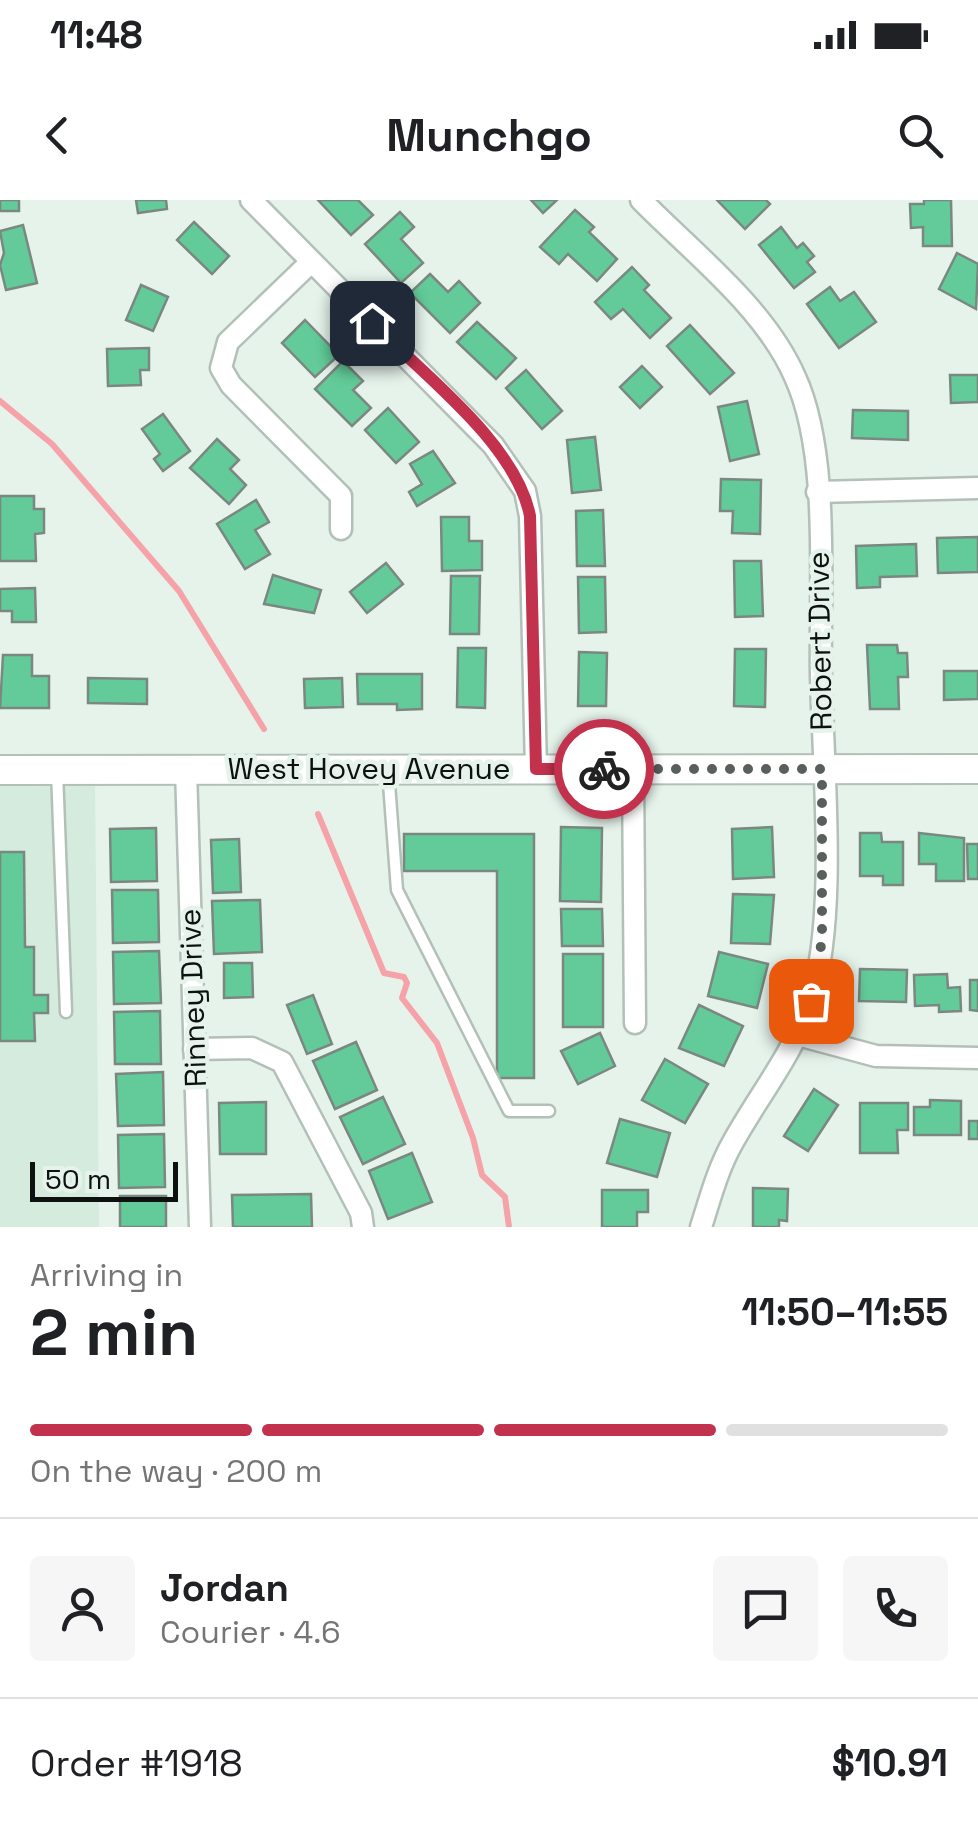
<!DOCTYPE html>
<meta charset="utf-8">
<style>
:root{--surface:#fff;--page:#f6f6f6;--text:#202124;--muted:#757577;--line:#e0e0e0;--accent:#c3324d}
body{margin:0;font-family:"Space Grotesk",sans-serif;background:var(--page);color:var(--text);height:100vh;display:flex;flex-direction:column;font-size:38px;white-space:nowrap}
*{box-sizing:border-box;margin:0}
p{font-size:32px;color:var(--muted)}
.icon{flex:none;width:55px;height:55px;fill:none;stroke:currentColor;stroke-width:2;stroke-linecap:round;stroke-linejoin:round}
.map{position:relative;height:1027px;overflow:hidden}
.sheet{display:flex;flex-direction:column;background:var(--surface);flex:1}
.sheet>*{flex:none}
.scale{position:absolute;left:30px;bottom:25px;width:148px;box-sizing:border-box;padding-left:10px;border:5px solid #0d110f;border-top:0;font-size:28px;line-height:35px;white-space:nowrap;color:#0d110f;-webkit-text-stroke:8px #e5f3eb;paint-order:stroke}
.pin{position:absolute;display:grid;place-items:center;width:85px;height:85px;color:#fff;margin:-42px;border-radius:20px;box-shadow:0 5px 15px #0006}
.courier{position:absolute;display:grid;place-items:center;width:100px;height:100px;margin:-50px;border:8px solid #c3324d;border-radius:50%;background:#fff;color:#222;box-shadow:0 2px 12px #0007}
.headline em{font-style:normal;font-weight:700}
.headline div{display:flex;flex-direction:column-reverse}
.headline{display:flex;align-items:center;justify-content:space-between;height:170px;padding:0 30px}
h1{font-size:65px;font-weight:700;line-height:75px}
.bar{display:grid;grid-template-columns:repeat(4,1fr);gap:15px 10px;align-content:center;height:120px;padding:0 30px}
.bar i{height:12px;border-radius:8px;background:var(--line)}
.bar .on{background:var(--accent)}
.bar p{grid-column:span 4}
.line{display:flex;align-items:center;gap:25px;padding:0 30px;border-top:2px solid var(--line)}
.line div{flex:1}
.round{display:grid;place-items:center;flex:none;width:105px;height:105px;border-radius:10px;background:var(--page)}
.status{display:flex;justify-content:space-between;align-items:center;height:70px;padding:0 50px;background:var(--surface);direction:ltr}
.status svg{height:28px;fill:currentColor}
header{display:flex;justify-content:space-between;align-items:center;height:130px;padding:0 30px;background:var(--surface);font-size:45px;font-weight:700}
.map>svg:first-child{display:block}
.built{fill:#d5ebde}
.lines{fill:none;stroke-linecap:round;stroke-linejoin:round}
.stream{stroke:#f5a2a8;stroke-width:6}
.building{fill:#62cb99;stroke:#7b8881;stroke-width:2.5}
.lane-casing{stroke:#b2c0b8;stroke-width:15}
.street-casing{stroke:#b2c0b8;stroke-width:25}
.secondary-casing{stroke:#b2c0b8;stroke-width:32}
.lane{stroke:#fff;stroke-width:10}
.street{stroke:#fff;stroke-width:20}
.secondary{stroke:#fff;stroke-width:28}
.done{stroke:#59605c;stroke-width:10;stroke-dasharray:0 18}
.route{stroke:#c3324d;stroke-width:12}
.labels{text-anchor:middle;stroke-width:9;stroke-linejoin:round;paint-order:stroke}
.street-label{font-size:30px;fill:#0d110f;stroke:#e5f3eb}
</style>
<div class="status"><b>11:48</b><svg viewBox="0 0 49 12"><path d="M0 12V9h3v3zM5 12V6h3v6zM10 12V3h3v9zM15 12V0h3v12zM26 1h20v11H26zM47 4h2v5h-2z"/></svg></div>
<header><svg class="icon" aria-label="back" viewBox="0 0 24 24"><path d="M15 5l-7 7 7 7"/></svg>Munchgo<svg class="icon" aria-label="search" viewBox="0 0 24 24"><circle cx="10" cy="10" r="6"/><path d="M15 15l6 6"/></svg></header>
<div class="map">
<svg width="978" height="1027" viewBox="0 0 978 1027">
<rect width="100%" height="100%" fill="#e5f3eb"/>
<polygon class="built" points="0,581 95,582 99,1027 0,1027"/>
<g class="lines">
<g class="stream">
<polyline points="0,201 52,244 179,391 264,529"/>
<polyline points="318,614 384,773 404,777 407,783 402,798 437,843 473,938 482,975 505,997 509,1027"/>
</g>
</g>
<g class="building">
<rect x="0" y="0" width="19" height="11"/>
<polygon points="136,0 166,0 167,9 138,13"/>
<polygon points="318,0 358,0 373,15 351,35"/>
<polygon points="531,0 557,0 543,13"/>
<polygon points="717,0 766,0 770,4 745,29"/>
<polygon points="924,0 951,0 952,46 923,46 923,27 911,28 910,4 924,4"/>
<polygon points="575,10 594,27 589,32 617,59 597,81 568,54 559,64 540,47"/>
<polygon points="400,12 414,27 401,39 423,63 401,83 365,44"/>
<polygon points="194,22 229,56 212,74 177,40"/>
<polygon points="23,25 37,83 6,90 0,65 4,53 0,31"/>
<polygon points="781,27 797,48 803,43 814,56 807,62 815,72 794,88 759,45"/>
<polygon points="957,53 978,64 976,109 939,89"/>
<polygon points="632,67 649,85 644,90 671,118 650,138 623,109 611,119 595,102"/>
<polygon points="430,74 448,92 459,81 480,103 450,133 410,93"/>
<polygon points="141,85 168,97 153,131 126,120"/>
<polygon points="830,87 840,101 854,92 876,122 839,148 807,104"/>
<polygon points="305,120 339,155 315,177 282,143"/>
<polygon points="477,122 516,158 496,179 457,142"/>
<polygon points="690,125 734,173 710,194 667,146"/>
<polygon points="149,148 149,170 140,170 141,185 108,186 107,149"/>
<polygon points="343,161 363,181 353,190 371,208 352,226 315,189"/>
<polygon points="642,166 662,187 640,208 620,187"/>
<polygon points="526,170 562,211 542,229 506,188"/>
<polygon points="950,175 978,175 978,202 951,203"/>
<polygon points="747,201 759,254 730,261 718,207"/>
<polygon points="388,208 419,242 396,263 365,230"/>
<polygon points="853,210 908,211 908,240 852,238"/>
<polygon points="163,214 190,251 163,271 154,259 160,254 142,229"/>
<polygon points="595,237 601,290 572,293 567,240"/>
<polygon points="217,239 239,260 230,269 246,285 229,304 190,268"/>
<polygon points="433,251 455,283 417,306 409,292 422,284 410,264"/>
<polygon points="721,279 761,280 760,334 732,333 733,311 720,311"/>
<polygon points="0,296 34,296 34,309 44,309 44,333 35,334 36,361 0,361"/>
<polygon points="256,300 269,322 255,330 270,354 245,369 217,324"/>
<polygon points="603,310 605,366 577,366 576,311"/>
<polygon points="441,317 469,317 469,341 482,341 482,370 442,371"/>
<polygon points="978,337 978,372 938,373 937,338"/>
<polygon points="916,344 917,376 880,377 880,387 857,388 856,346"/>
<polygon points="734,361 761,361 763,416 735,417"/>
<polygon points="386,363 403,384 367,413 350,392"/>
<polygon points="273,375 321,390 314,413 264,404"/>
<polygon points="451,376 480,376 479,434 450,434"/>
<polygon points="578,377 605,377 606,432 579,433"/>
<polygon points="35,388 36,422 12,422 12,411 0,411 0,389"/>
<polygon points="867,445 897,445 898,453 907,453 908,477 898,477 899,509 870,509"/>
<polygon points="458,448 486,448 485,508 457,507"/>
<polygon points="735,449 766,449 765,507 734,506"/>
<polygon points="579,452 607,453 606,506 578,506"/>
<polygon points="3,455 32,455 32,476 49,476 49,508 0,508"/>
<polygon points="944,471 978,471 978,499 944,500"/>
<polygon points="357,474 422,474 422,509 397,510 397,504 358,504"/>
<polygon points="88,478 147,479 147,504 88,503"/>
<polygon points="342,478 343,507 305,508 304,479"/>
<polygon points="561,627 602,628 601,702 560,701"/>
<polygon points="772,627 774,677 733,679 732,629"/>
<polygon points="156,628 157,681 111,682 110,629"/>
<polygon points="860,633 881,633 882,642 903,642 903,685 883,685 883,676 860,676"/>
<polygon points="919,633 964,638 964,681 936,681 936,664 919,664"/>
<polygon points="404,634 534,634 534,878 497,878 497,671 404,671"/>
<polygon points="239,639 241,692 213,693 211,640"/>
<polygon points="967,644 978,644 978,679 968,679"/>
<polygon points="0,652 24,652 25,747 34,747 34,795 48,795 48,813 34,813 35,841 0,841"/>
<polygon points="112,690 158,690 159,742 113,743"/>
<polygon points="733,694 774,695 770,744 731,743"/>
<polygon points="260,700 262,752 214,754 212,701"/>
<polygon points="561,709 602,709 603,746 562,746"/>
<polygon points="159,751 161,803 114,804 113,752"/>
<polygon points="719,752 768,764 757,808 708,796"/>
<rect x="563" y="754" width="40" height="73"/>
<polygon points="224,763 252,763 253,797 224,798"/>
<polygon points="860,769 907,770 906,802 859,801"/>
<polygon points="947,774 948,788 960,787 961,811 939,812 939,805 915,806 914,775"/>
<polygon points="970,780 978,780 978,811 970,810"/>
<polygon points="313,795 332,844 307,854 287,805"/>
<polygon points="699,805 743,826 724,866 679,848"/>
<polygon points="160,811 161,864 115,864 114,812"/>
<polygon points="600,833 615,866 578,884 561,851"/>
<polygon points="356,842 377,890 335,909 313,861"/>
<polygon points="665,859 708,884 685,923 642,900"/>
<polygon points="163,872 164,925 118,926 116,874"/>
<polygon points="814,889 838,905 808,951 784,936"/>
<polygon points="383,897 405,944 363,964 340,917"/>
<polygon points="930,900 961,901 961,935 914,935 914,907 930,907"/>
<polygon points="266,902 266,954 220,954 219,903"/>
<polygon points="860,903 908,903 908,930 897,930 898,953 860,953"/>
<polygon points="620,919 670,933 657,977 607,963"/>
<rect x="969" y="921" width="9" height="18"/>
<polygon points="164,934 165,987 119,988 118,935"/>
<polygon points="412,953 432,1002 388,1019 369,971"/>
<polygon points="753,988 788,989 787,1021 779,1020 779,1027 753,1027"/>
<polygon points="602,990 648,990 648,1012 637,1012 637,1027 602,1027"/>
<polygon points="311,994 312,1027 233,1027 232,995"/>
<rect x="120" y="996" width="46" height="31"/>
</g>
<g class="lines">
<defs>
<g id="lane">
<polyline points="388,570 397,690 509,911 549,911"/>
<polyline points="57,571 66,812"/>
</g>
<g id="street">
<polyline points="251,0 493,245 525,291 530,316 536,569"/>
<path d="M641,0C693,53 765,108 795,177C831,255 819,390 821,477C823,568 838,719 810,803C793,854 759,895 733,942C718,968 710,999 701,1027"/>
<polyline points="311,62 228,142 221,168 231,185 341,296 341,329"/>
<polyline points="817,292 978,288"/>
<polyline points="186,569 200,1027"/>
<polyline points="633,569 635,823"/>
<polyline points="798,835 876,856 978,858"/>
<polyline points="194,849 252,848 282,862 361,1013 363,1027"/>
</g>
<polyline id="secondary" points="0,570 978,569"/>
</defs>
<use href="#lane" class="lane-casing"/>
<use href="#street" class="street-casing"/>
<use href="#secondary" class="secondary-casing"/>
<use href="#lane" class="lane"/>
<use href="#street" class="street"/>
<use href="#secondary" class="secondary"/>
</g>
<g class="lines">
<polyline class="done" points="604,569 822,569 822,740 811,801"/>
<path class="route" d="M372,123C424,175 516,244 530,316L536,569H604"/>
</g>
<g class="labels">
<g class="street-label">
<text transform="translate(820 441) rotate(-91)" y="10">Robert Drive</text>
<text x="369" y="579">West Hovey Avenue</text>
<text transform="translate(193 798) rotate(-92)" y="10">Rinney Drive</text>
</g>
</g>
</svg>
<div class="scale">50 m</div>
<div class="pin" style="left:811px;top:801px;background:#ea580c"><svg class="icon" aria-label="bag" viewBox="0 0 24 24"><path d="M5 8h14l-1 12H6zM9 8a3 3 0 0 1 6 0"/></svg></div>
<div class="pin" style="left:372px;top:123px;background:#1f2937"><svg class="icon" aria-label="home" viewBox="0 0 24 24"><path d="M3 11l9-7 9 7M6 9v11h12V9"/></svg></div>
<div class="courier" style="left:604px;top:569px"><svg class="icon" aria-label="bike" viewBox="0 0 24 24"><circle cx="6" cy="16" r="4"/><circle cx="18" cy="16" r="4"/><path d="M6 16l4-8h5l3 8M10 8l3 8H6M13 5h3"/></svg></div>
</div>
<section class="sheet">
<div class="headline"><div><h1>2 min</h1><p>Arriving in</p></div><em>11:50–11:55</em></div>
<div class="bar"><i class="on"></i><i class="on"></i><i class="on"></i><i></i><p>On the way · 200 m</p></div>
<div class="line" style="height:180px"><a class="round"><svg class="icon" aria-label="person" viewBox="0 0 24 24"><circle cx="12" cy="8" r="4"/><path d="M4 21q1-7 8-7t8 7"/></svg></a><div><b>Jordan</b><p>Courier · 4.6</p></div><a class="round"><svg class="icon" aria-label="chat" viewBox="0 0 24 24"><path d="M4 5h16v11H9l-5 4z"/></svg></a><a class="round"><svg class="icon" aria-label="phone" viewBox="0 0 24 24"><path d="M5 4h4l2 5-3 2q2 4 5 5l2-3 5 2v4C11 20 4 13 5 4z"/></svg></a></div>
<div class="line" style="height:130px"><div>Order #1918</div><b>$10.91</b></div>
</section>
